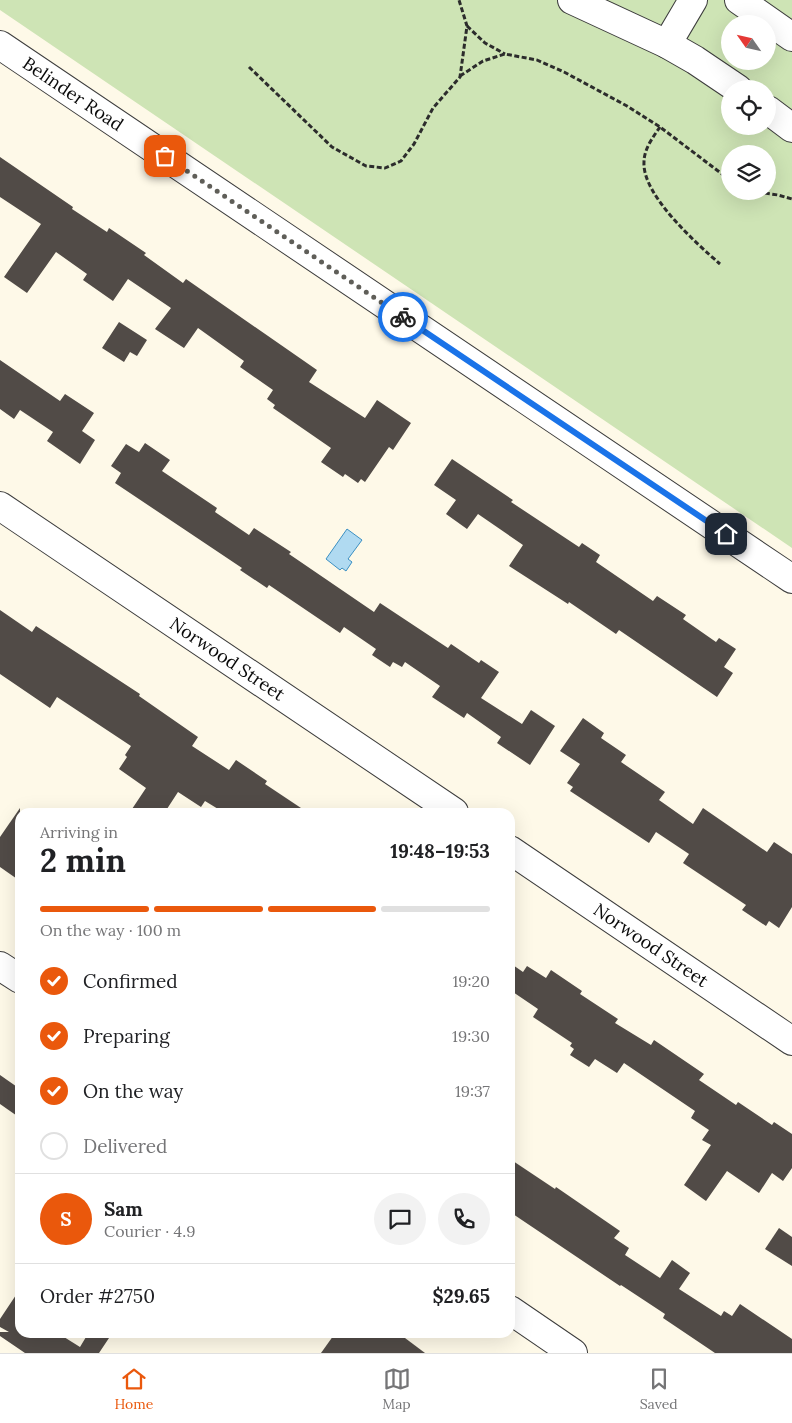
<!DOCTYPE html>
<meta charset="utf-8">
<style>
:root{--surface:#fff;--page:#f2f2f2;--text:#202124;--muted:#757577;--line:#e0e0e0;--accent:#ea580c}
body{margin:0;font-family:Lora,serif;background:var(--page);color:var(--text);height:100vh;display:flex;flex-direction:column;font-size:19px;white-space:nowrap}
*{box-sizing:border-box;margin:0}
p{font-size:16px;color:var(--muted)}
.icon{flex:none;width:28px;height:28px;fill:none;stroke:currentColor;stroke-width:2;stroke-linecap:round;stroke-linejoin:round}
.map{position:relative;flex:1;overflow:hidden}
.drawer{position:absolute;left:15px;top:808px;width:500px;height:530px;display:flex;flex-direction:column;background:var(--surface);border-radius:15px;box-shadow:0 5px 20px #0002}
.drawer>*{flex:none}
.needle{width:32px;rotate:304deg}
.tools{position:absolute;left:721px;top:15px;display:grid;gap:10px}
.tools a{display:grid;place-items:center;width:55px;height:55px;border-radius:50%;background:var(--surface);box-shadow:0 5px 20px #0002;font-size:25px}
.pin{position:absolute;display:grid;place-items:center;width:42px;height:42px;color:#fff;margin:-21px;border-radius:10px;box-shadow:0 2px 8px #0006}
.courier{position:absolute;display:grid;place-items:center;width:50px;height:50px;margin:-25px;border:4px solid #1a73e8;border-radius:50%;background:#fff;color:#222;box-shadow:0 1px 6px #0007}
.head em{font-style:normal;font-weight:800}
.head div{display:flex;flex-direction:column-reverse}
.head{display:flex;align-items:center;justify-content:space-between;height:85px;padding:0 25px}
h1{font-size:32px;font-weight:800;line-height:38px}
.bar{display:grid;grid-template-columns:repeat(4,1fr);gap:8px 5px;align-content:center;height:60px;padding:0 25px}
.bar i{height:6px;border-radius:4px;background:var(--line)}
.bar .active{background:var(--accent)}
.bar p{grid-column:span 4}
.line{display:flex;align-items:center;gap:12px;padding:0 25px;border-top:1px solid var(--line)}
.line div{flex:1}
.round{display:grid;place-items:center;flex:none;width:52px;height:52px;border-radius:26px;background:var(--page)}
ol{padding:0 25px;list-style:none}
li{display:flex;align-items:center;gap:15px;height:55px}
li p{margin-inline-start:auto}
li .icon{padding:5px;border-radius:50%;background:var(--accent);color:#fff;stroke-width:4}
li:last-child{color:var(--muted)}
li i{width:28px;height:28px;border:2px solid var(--line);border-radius:50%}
.tabs{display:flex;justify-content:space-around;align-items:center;height:70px;border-top:1px solid var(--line);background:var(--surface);font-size:14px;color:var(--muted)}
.tabs a{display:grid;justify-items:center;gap:2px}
.tabs .active{color:var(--accent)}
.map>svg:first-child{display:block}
.green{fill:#cee4b5;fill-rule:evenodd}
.water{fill:#b0daf1;stroke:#3c90c3}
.building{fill:#514b47}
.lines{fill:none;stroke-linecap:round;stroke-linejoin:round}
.minor-casing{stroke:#3d3d3d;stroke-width:30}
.path{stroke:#2c2c2c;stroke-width:3;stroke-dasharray:5 2.5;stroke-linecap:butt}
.minor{stroke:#fff;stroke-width:28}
.done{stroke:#5f5e58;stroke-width:5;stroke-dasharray:0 9}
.route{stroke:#1a73e8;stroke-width:6}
.labels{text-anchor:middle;stroke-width:5;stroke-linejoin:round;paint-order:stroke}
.street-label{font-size:18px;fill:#0a0a0a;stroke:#fff}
</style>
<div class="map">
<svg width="792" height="1353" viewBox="0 0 792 1353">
<rect width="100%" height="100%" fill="#fef9e8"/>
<path class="green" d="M0,0H792V548L0,10ZM730,24H768V61H730ZM730,89H768V126H730ZM730,154H768V191H730Z"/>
<polygon class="water" points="347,529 362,540 348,559 352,562 346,571 342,568 340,570 326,559"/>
<g class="building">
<polygon points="0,157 73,207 72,209 107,232 109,228 146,253 144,255 183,283 186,279 317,370 309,382 365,418 377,400 411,423 393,450 389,447 365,482 361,479 358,483 345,474 343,477 321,462 331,448 273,408 275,405 267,399 273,390 240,367 244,361 198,328 184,348 155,329 171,308 128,279 113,301 83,280 87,274 56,252 27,293 4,277 41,224 0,197"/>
<polygon points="119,322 147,340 137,356 130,352 124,362 102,348"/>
<polygon points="0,360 60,401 65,394 94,413 82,431 95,440 80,464 47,441 53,432 20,410 14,419 0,409"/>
<polygon points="145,443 170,460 162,471 217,508 215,512 249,535 254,528 291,552 289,554 374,612 380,603 448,648 451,644 479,663 481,660 499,672 481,698 522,724 531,710 555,726 530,765 497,743 501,737 467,713 464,718 432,697 440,686 405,662 402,667 393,662 390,667 372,655 376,649 344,627 340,633 269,585 267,588 240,570 242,568 115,483 121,473 111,466 126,444 139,452"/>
<polygon points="452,459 513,500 511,502 579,547 582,543 600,555 596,562 653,601 657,596 686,615 683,619 716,642 719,638 736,649 724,667 733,673 717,697 619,630 616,634 569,602 568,604 509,566 523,545 478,514 467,529 446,514 456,500 434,485"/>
<polygon points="0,610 32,632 36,626 140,694 139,696 198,737 192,746 229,770 236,760 267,781 265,784 307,812 223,812 205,801 201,807 178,792 165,812 130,812 146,788 119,769 127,757 125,755 131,746 57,697 50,708 0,674"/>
<polygon points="583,718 604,733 601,738 626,755 621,762 665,792 659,800 693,824 703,808 767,852 774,842 792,854 792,907 779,928 769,921 766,926 742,910 746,905 683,863 689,854 656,832 649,843 570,791 573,787 567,783 580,764 560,751"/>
<polygon points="20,808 20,881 0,867 0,837"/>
<polygon points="510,963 523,972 527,966 546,978 551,970 582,991 580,994 618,1019 615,1023 651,1045 654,1040 704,1074 699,1080 736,1105 738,1102 772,1125 774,1122 792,1134 792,1168 783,1181 772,1173 759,1193 727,1171 706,1201 684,1185 711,1145 702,1140 709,1130 691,1118 695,1111 624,1063 617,1073 595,1059 589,1067 570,1055 574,1049 570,1046 572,1043 533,1017 538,1009 510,990"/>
<polygon points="0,1075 20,1089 20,1118 0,1104"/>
<polygon points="510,1159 555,1189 556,1187 620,1231 614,1238 629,1248 625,1255 660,1278 672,1260 690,1273 679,1289 721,1316 724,1311 732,1316 740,1304 792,1339 792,1353 715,1353 663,1318 665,1314 621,1285 620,1286 510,1212"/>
<polygon points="779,1228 792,1237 792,1266 765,1249"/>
<polygon points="20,1289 20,1332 56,1332 80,1347 89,1332 113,1332 99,1353 25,1353 0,1336 0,1332 9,1332 0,1327 0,1319"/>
<polygon points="336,1332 397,1332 425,1353 321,1353"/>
</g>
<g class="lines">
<defs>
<g id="minor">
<polyline points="572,0 667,44 695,60 738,89"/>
<polyline points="739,0 792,37"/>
<polyline points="667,44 693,0"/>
<path id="s1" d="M0,45L792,579"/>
<polyline points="768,110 792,128"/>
<path id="s2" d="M0,506L454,812"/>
<path id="s3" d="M510,850L792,1041"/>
<polyline points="0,966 20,979"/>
<polyline points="510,1310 573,1353"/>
</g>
</defs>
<use href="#minor" class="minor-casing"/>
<g class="path">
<polyline points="467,26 485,43 505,54"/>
<polyline points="249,67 332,147 366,166 385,168 401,161 414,144 433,108 460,77 467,26 459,0"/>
<polyline points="460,76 483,61 505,54 537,60 564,72 627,106 660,127 730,180"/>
<path d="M660,127C653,137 644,149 644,162C642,195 696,243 720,264"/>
<polyline points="750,191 778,195 792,199"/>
</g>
<use href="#minor" class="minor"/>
</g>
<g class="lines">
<polyline class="done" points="165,156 403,317"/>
<polyline class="route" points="403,317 726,534"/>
</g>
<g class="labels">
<g class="street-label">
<text dy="6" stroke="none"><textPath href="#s1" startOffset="88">Belinder Road</textPath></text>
<text dy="6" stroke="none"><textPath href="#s2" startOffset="274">Norwood Street</textPath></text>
<text dy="6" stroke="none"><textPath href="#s3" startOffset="170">Norwood Street</textPath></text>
</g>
</g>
</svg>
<div class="tools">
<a><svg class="needle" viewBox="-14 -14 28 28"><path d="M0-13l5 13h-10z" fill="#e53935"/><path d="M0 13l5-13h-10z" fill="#757577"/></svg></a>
<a><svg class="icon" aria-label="locate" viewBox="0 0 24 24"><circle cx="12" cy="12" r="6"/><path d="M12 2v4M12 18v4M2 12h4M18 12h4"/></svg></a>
<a><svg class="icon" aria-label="layers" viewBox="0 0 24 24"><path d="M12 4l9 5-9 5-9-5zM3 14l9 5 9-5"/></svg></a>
</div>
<div class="pin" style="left:165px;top:156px;background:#ea580c"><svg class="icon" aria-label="bag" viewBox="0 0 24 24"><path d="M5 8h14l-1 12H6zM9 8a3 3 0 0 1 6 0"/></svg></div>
<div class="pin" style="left:726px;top:534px;background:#1f2937"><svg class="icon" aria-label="home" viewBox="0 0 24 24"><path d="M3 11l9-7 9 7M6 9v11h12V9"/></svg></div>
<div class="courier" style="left:403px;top:317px"><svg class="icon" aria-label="bike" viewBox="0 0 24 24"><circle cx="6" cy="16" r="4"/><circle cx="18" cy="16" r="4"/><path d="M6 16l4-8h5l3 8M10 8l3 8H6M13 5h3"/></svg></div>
<section class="drawer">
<div class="head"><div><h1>2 min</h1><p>Arriving in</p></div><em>19:48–19:53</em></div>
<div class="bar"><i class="active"></i><i class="active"></i><i class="active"></i><i></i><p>On the way · 100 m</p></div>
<ol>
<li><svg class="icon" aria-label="check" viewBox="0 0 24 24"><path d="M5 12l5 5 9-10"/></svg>Confirmed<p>19:20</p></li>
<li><svg class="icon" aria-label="check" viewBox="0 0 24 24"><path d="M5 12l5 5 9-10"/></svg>Preparing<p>19:30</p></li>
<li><svg class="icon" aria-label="check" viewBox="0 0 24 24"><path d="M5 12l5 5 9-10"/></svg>On the way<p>19:37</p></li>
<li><i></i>Delivered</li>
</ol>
<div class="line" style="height:90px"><b class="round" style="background:var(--accent);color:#fff">S</b><div><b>Sam</b><p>Courier · 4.9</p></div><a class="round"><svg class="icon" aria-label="chat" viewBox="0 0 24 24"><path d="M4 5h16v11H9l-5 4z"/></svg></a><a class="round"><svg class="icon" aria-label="phone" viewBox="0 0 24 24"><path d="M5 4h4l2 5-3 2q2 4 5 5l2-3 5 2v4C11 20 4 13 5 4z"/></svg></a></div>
<div class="line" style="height:65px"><div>Order #2750</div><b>$29.65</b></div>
</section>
</div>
<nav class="tabs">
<a class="active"><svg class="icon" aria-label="home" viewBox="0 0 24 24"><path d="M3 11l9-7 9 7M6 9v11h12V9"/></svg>Home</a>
<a><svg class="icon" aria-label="map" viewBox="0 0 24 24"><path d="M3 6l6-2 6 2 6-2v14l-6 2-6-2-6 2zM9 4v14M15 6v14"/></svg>Map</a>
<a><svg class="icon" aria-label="saved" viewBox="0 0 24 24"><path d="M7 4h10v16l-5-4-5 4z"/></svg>Saved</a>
</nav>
